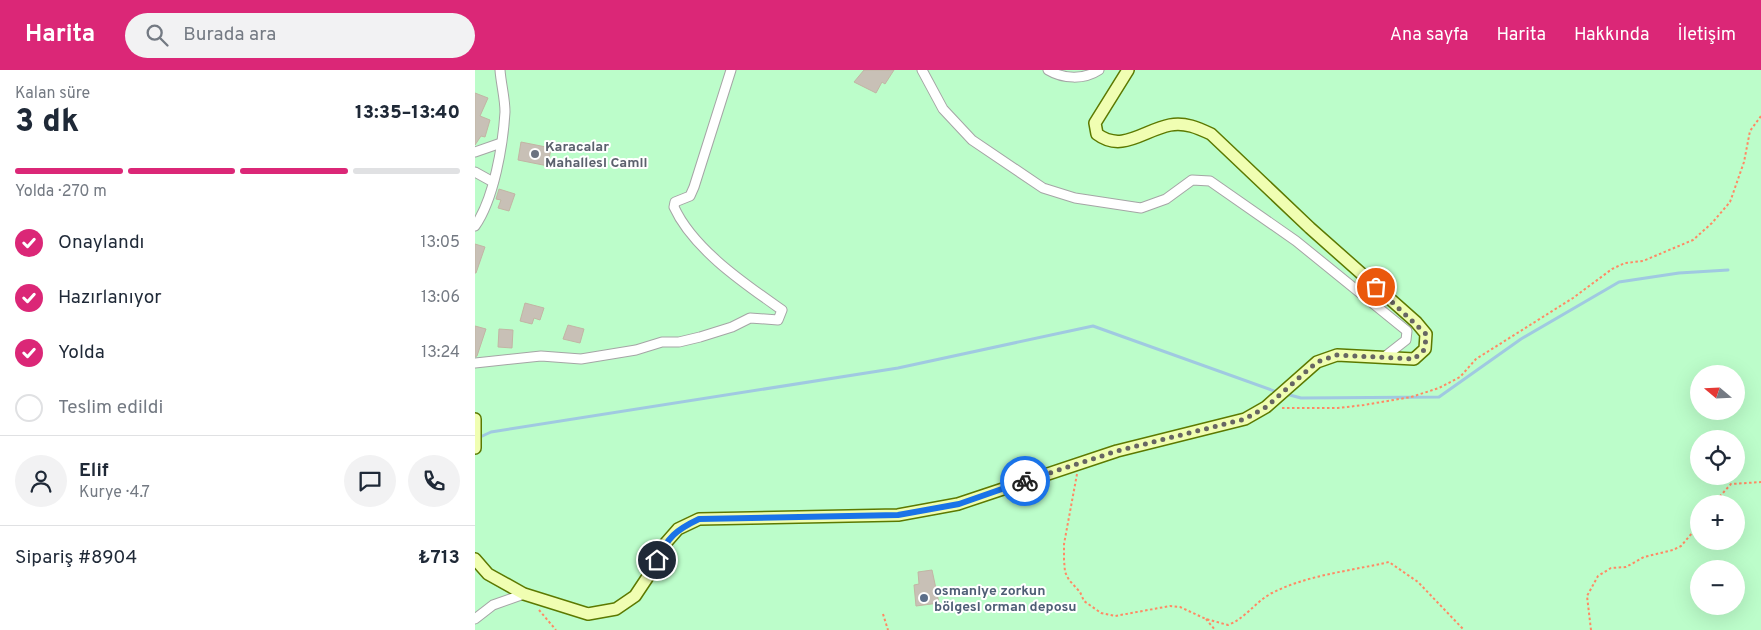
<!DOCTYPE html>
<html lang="tr">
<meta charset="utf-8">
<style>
:root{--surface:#fff;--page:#f2f2f3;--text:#1f2937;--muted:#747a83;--line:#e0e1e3;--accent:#db2777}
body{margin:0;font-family:Overpass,sans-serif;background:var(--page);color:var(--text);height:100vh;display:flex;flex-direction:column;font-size:19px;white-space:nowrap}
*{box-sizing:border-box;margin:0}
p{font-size:16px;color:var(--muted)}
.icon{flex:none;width:28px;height:28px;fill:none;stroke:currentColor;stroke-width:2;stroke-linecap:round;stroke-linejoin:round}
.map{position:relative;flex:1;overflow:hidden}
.drawer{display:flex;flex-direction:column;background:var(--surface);width:475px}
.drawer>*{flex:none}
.needle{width:32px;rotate:289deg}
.fabs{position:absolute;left:1215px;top:295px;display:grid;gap:10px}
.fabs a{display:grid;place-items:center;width:55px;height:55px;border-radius:50%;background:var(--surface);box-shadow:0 5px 20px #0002;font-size:25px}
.pin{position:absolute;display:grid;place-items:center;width:42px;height:42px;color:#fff;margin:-21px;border:2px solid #fff;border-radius:50%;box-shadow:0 1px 5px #0007}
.courier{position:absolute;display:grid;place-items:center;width:50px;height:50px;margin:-25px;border:4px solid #1a73e8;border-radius:50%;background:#fff;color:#222;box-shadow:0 1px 6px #0007}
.summary em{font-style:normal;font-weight:800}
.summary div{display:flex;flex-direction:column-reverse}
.summary{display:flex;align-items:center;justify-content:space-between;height:85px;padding:0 15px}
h1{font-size:32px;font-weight:800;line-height:38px}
.bar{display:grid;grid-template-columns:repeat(4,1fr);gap:8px 5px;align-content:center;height:60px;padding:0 15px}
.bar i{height:6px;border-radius:4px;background:var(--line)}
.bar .selected{background:var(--accent)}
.bar p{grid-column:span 4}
.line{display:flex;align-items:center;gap:12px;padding:0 15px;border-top:1px solid var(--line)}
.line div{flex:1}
.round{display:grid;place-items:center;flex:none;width:52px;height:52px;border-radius:26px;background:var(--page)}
ol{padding:0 15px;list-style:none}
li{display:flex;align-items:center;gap:15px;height:55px}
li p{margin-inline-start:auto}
li .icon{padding:5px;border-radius:50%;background:var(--accent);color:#fff;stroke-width:4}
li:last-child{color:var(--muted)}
li i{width:28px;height:28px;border:2px solid var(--line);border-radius:50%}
header{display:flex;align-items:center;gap:30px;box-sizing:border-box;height:70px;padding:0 25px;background:var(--accent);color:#fff}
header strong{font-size:24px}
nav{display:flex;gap:28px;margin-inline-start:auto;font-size:18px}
.search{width:350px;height:45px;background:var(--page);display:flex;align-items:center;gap:12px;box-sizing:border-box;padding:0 18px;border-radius:28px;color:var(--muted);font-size:19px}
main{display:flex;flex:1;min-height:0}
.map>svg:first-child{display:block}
.park{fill:#bcfdca;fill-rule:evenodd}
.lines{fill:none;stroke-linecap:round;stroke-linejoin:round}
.stream{stroke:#a0c9e1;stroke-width:3}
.building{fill:#c8c0b6;stroke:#c2b5a4}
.street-casing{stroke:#a5a5a5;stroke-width:11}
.secondary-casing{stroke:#5c7900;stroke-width:14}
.path{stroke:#ff8964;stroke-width:2;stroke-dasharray:2.5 2.5;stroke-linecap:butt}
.street{stroke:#fff;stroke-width:9}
.secondary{stroke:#f0feb2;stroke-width:11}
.done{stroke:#676663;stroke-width:5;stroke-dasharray:0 9}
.route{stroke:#1a73e8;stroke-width:6}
.worship-dot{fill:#6b7280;stroke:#fff;stroke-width:2}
.service-dot{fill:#5c6f8a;stroke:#fff;stroke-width:2}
.labels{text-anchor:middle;stroke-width:4;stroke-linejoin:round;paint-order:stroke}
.worship-label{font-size:14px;font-weight:bold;fill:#5b616d;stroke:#fff;text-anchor:start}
.service-label{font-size:14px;font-weight:bold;fill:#4e5e75;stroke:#fff;text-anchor:start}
</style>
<header>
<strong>Harita</strong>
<div class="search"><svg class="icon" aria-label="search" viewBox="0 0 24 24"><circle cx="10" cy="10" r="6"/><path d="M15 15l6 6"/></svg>Burada ara</div>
<nav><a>Ana sayfa</a><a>Harita</a><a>Hakkında</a><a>İletişim</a></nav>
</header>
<main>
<section class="drawer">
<div class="summary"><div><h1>3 dk</h1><p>Kalan süre</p></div><em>13:35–13:40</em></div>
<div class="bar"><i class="selected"></i><i class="selected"></i><i class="selected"></i><i></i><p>Yolda · 270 m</p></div>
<ol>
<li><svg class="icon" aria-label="check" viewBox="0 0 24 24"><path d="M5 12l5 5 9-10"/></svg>Onaylandı<p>13:05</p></li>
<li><svg class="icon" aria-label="check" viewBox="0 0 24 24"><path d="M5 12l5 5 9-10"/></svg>Hazırlanıyor<p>13:06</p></li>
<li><svg class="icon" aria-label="check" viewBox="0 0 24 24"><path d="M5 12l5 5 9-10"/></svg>Yolda<p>13:24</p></li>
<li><i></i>Teslim edildi</li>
</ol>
<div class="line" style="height:90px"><a class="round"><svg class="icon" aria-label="person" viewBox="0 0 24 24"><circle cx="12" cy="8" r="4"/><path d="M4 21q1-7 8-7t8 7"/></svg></a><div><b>Elif</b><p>Kurye · 4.7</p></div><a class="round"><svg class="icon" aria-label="chat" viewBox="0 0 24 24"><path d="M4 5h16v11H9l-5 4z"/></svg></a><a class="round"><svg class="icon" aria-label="phone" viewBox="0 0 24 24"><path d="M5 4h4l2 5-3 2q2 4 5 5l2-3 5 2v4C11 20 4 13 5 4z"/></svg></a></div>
<div class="line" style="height:65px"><div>Sipariş #8904</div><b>₺713</b></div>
</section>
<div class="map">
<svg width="1286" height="560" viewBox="0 0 1286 560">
<rect width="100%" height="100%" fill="#efede3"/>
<path class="park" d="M0,0H1286V560H0ZM1224,304H1261V341H1224ZM1224,369H1261V406H1224ZM1224,434H1261V471H1224ZM1224,499H1261V536H1224Z"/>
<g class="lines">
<g class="stream">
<polyline points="811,324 826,328 964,327 1046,269 1144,212 1204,203 1253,200"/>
<polyline points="3,368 16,362 423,298 618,256 802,322"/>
</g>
</g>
<g class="building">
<polygon points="389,0 419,0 410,14 407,12 401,23 379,12"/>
<polygon points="0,23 13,28 5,46 15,50 10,67 6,66 0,75"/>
<polygon points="46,72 76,78 73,96 43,90"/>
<polygon points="24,119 40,124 34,141 23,138 26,130 21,129"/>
<polygon points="0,174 10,177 1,203 0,203"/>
<polygon points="50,233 69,238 65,250 59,248 57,254 45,251"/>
<polygon points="93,255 109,259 105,273 88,269"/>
<polygon points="0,256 11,259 2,286 0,287"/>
<polygon points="24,259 38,260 37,278 23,277"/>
<polygon points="457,500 464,533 441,536 439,515 444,514 443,502"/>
</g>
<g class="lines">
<defs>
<g id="street">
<polyline points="447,0 468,39 497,70 568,118 600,128 666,138 691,129 717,110 735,111 821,171 932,261 931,270 908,288"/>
<path d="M573,0C588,9 609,10 624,0"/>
<polyline points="0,82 26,73"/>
<polyline points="0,102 18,112"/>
<path d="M0,156C19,129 28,75 30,42C30,28 26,14 25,0"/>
<path d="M0,293L66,286L106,289L161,280L187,272H204L225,267L257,257L275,248L303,250L307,240C270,214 218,179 199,137L200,132L215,126L219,117L256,0"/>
<polyline points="0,549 18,535 49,524"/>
</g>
<g id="secondary">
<polyline points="0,349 0,378"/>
<path d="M0,489L13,504L49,524L113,544L141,539L160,526L174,505L189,475L203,459L224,449L423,445L483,434L642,381L770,349L791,337L842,292L862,285L939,289L950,279L951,264L941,252L835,158L736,64C723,58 710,52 695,55C669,60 647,83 622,64L620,53L653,0"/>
</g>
</defs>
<use href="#street" class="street-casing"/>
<use href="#secondary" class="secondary-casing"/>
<g class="path">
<polyline points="807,338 863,338 889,335 936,327 964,318 985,307 1001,289 1098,228 1137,199 1150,193 1168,191 1218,170 1237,153 1255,132 1269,92 1275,61 1286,46"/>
<path d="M602,404L589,474V490L590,502L594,510L605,522L609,531L626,543L640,546L695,536L705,537L731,549L753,555C771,548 780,532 797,523C832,505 875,501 914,492L943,512L989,560"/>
<polyline points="1238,434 1256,414 1286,412"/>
<polyline points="64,540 81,560"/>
<polyline points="408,544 413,560"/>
<polyline points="731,549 740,560"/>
<polyline points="1116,560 1112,526 1123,506 1136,498 1151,497 1169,487 1198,480 1206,476 1224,455"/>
</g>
<use href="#street" class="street"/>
<use href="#secondary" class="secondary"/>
</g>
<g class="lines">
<polyline class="done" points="550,411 642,381 770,349 791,337 842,292 862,285 939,289 950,279 951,264 901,217"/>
<path class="route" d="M182,490C193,467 201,460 224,449L423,445L484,434L550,411"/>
</g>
<circle class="worship-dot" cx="60" cy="84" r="5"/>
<circle class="service-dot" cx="449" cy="528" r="5"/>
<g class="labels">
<g class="worship-label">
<text x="70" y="81">Karacalar<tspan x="70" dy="16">Mahallesi Camii</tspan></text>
</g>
<g class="service-label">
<text x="459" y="525">osmaniye zorkun<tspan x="459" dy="16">bölgesi orman deposu</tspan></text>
</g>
</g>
</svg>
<div class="fabs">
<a><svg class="needle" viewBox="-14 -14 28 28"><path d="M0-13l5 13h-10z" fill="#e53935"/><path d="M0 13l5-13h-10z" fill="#747a83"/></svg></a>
<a><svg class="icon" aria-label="locate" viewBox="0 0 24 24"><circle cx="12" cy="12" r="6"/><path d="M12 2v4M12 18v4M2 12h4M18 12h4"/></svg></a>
<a>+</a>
<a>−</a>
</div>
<div class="pin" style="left:901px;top:217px;background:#ea580c"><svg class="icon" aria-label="bag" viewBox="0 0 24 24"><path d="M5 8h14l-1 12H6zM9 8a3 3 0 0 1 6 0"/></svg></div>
<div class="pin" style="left:182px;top:490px;background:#1f2937"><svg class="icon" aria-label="home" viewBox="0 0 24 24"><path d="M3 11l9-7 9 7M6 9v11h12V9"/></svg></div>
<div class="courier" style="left:550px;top:411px"><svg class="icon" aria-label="bike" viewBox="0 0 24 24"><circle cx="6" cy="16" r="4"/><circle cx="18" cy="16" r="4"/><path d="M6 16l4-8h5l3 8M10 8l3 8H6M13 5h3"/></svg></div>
</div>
</main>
